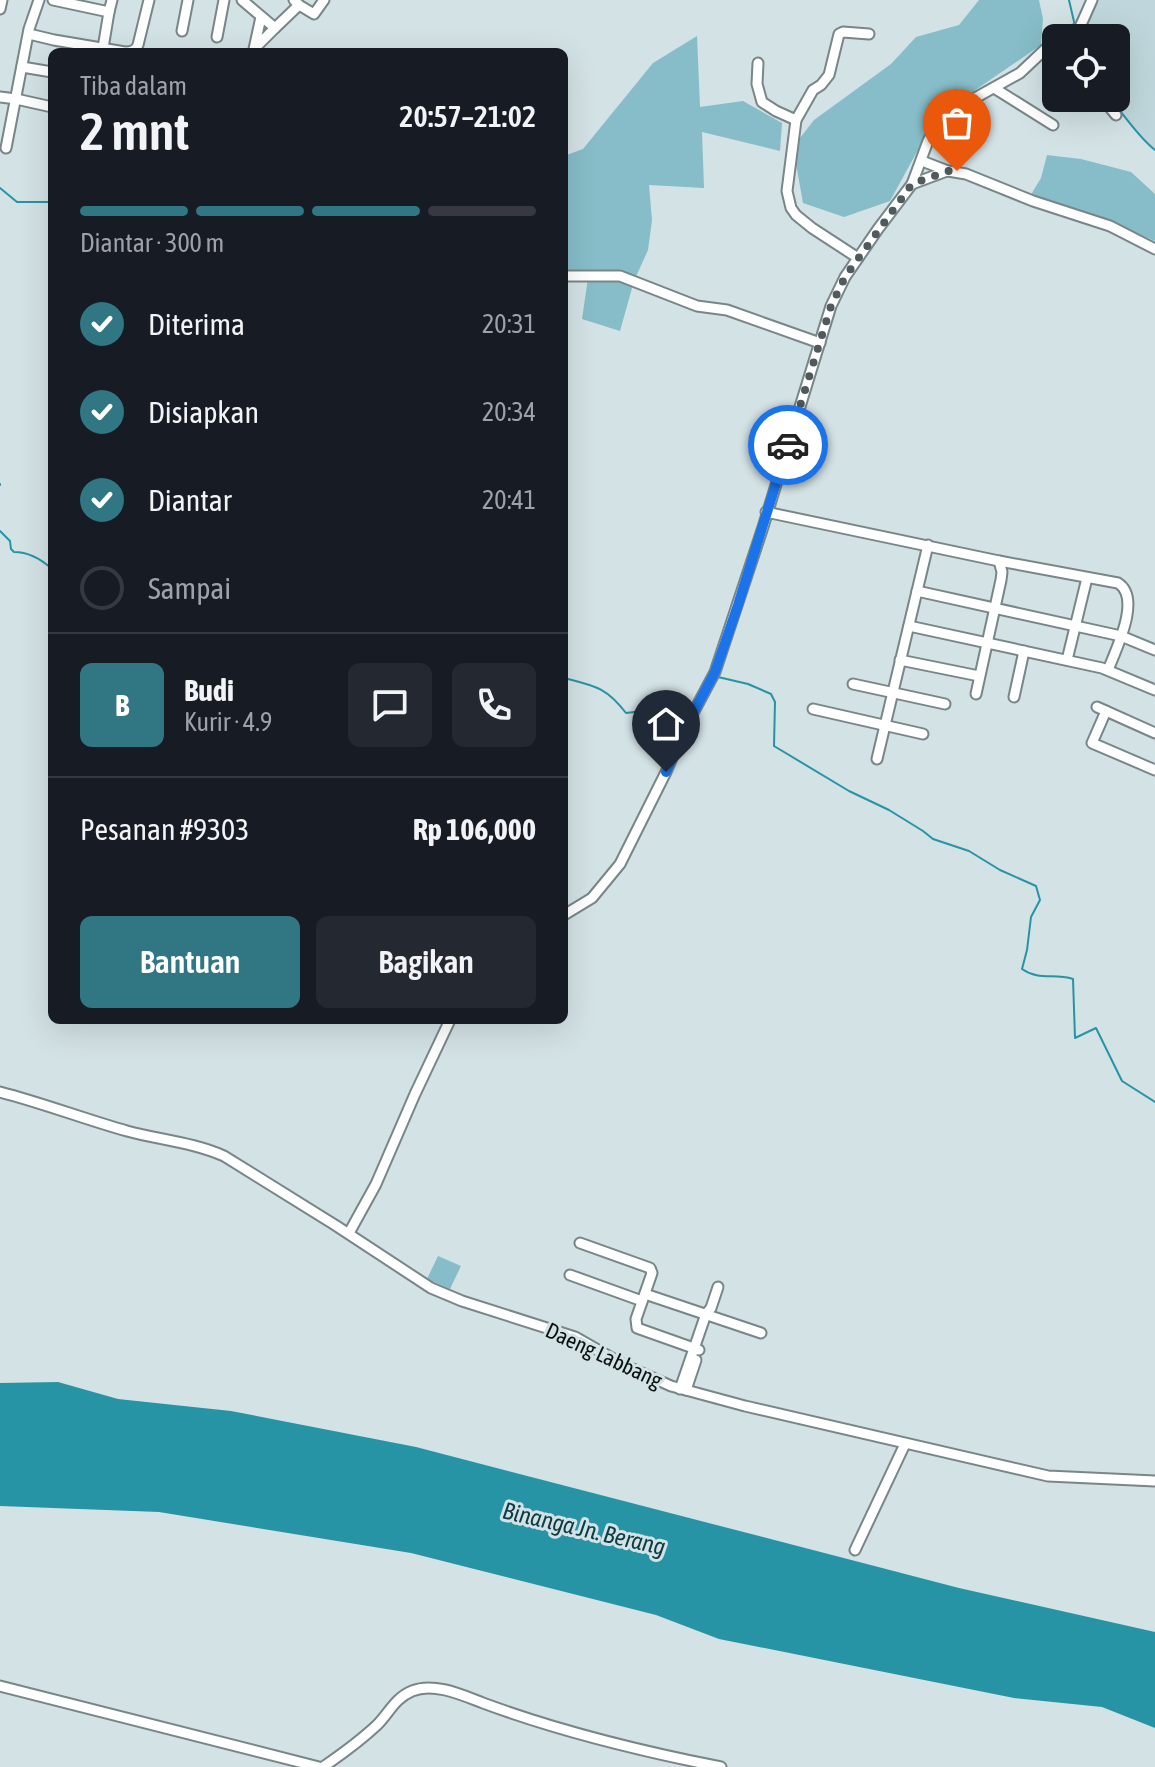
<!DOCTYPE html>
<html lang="id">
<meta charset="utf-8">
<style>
:root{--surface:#171b24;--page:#242831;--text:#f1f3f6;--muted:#9ea1a6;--line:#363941;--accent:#307683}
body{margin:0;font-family:"Asap Condensed",sans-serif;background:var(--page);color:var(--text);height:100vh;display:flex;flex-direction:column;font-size:30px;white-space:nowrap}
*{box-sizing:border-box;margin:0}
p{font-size:26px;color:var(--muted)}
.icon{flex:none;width:44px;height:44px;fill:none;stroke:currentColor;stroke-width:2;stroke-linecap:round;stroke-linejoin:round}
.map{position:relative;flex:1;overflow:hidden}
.sheet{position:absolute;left:48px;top:48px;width:520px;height:976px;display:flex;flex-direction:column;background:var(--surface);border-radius:12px;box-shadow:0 8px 32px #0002}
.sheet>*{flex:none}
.controls{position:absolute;left:1042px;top:24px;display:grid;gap:16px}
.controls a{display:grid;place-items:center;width:88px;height:88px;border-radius:12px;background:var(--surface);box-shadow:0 8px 32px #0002;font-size:40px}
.pin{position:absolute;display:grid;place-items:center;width:68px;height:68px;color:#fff;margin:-82px -34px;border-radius:50% 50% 50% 0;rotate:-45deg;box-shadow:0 0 8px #0007}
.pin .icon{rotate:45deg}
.courier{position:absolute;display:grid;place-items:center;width:80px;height:80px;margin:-40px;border:6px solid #1a73e8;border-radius:50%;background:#fff;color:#222;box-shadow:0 2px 10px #0007}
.overview em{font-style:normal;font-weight:600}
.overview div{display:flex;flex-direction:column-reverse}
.overview{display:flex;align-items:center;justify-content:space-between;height:136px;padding:0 32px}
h1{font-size:52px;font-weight:600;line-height:60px}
.bar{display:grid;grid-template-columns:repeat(4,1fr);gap:12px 8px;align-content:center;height:96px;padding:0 32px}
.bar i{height:10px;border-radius:6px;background:var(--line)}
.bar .active{background:var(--accent)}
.bar p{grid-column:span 4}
.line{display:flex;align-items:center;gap:20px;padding:0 32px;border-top:2px solid var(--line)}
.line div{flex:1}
.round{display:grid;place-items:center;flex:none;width:84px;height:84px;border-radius:12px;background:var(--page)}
ol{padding:0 32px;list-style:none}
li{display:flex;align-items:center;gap:24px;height:88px}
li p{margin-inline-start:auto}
li .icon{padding:8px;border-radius:50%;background:var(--accent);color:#fff;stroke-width:4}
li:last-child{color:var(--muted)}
li i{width:44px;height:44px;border:4px solid var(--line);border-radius:50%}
.primary-button{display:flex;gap:16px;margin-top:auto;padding:16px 32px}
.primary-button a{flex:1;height:92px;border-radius:12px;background:var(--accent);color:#fff;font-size:32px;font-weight:600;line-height:92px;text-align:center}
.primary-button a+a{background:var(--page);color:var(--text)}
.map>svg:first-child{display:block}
.built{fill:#bfd7dc}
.green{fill:#86bdc8}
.water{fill:#2794a5}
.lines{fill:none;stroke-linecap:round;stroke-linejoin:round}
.stream{stroke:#2794a5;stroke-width:2}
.minor-casing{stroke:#788688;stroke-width:13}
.minor{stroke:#fff;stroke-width:9}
.done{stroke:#50595b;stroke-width:8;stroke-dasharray:0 14.4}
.route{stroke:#1a73e8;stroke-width:10}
.labels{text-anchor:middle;stroke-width:6;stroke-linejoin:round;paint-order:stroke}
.street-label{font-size:22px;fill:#0a0f10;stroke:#d3e2e5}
.water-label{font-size:24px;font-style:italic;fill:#0c3c44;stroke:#d3e2e5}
</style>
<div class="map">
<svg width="1155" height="1767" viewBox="0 0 1155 1767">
<rect width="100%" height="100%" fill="#d3e2e5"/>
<polygon class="built" points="1093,0 1155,0 1155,150 1143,140 1124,114 1109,98 1116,98 1116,38 1080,38"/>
<g class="green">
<polygon points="979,0 1039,0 1043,19 1041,45 936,117 890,201 844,217 803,203 793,147 814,120 891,64 916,37 959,25"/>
<polygon points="697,36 700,107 743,101 782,123 780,151 702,132 704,188 649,185 652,220 648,250 634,281 620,331 582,319 588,278 564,272 564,156 583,149 653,63"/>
<polygon points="1047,155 1081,159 1131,172 1155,194 1155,241 1109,221 1029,198 1041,178"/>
<polygon points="438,1256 461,1266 450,1289 427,1279"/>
</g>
<polygon class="water" points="58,1382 118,1399 231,1411 416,1447 959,1588 1155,1632 1155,1728 1102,1707 1014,1698 719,1639 656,1615 411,1553 159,1512 0,1506 0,1383"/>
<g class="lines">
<g class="stream">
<polyline points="1069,0 1075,26"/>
<path d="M1109,98C1125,115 1137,136 1155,150"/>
<polyline points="0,188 17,202 52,202"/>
<polyline points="0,484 0,485"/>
<path d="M0,531L10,541L11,549L14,552C29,552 41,559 52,569"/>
<path d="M564,678C595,686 606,687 626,713L651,710L685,722"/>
<path d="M713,686L718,677L748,684L771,694L775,702L774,746L849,791L889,810L923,831L933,839L969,851L1000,870L1036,886L1040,900L1031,917L1027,950L1022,969C1039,981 1054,973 1073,979L1075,1038L1096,1028L1122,1081L1155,1102"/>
</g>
<defs>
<g id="minor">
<polyline points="53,0 109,12 112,0"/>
<polyline points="242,0 275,28 299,5 294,0"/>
<polyline points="299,5 314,14 324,0"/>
<polyline points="0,9 2,0"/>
<polyline points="261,17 254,49 275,28"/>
<polyline points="182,31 188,0"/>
<path d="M29,34L54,40L125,52C131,52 136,51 138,45L149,0"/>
<polyline points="217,37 224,0"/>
<polyline points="1058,38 1080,27 1092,0"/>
<polyline points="103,48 109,12"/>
<polyline points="758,63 757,84 762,102 776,111 796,120"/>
<polyline points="22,67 52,72"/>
<polyline points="994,88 1053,125"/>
<polyline points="0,97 16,99 52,107"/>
<polyline points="1102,98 1116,115"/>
<polyline points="6,148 29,29 39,0"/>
<polyline points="922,161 948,171 966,174 1033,201 1110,226 1155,249"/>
<polyline points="912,184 947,171"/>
<polyline points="858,258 812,228 796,215 791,208 787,191 796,120 813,90 821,85 829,75 839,34 843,32 869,34"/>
<polyline points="564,276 620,276 697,306 727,310 820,343"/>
<path d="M766,512L999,561L1118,583C1142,598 1116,649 1108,670"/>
<polyline points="917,591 1121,636 1155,650"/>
<polyline points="909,626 1102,668 1155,690"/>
<polyline points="900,660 979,676"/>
<polyline points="1067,660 1087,578"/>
<polyline points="853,684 945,704"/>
<polyline points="976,694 1001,580 1002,572 999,561"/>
<polyline points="1014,697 1024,651"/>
<polyline points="1097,707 1155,733"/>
<polyline points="813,709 923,734"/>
<polyline points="1106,711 1092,743 1155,770"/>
<polyline points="877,759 928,545"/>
<polyline points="564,915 592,898 620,864 666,772 683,732 715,672 763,527 831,306 845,277 878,229 912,184 928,141 936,127 959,107 1020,73 1056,39"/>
<path d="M0,1092C43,1103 84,1119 127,1131C160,1140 192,1142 224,1156L335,1225L431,1288L462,1301L575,1337L624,1365L671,1386L745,1406L1048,1476L1155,1481"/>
<polyline points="349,1233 376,1184 415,1094 450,1020"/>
<polyline points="580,1243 650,1268 652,1273 636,1319 637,1328 699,1350"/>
<polyline points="570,1275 642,1301"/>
<polyline points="645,1294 761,1333"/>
<polyline points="680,1389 706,1314 711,1308 718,1287"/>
<polyline points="686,1390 696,1360"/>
<polyline points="855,1550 905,1444"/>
<polyline points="0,1686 319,1767"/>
<path d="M323,1767C342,1754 360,1741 377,1725C389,1713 395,1698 412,1691C434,1682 462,1695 483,1703C561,1732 640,1751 721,1767"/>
</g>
</defs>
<use href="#minor" class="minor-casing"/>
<use href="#minor" class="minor"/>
</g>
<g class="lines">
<polyline class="done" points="788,445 831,306 845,277 912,184 948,171 957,171"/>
<polyline class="route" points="666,772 683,732 715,672 738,605 788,445"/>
</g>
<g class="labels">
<g class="street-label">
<text transform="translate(604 1355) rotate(25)" y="8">Daeng Labbang</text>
</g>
<g class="water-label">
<text transform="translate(584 1529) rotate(13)" y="8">Binanga Jn. Berang</text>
</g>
</g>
</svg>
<div class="controls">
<a><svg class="icon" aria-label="locate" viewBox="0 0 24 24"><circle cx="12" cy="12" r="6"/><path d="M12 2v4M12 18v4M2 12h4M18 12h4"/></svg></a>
</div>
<div class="pin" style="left:957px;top:171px;background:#ea580c"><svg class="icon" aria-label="bag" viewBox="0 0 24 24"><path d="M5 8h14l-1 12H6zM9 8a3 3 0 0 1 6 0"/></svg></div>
<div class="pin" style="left:666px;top:772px;background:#1f2937"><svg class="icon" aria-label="home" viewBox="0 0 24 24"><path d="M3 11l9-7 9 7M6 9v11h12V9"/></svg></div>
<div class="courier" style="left:788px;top:445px"><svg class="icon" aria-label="car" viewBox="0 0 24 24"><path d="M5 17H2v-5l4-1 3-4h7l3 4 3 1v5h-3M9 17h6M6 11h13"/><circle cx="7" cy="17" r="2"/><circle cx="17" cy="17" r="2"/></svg></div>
<section class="sheet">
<div class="overview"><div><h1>2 mnt</h1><p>Tiba dalam</p></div><em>20:57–21:02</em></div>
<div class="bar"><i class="active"></i><i class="active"></i><i class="active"></i><i></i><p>Diantar · 300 m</p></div>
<ol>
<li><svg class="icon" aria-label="check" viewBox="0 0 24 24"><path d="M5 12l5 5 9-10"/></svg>Diterima<p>20:31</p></li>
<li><svg class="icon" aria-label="check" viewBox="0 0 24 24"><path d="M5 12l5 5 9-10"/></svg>Disiapkan<p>20:34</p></li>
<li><svg class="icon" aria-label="check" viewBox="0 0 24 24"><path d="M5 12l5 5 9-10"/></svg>Diantar<p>20:41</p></li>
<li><i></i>Sampai</li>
</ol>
<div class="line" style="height:144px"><b class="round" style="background:var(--accent);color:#fff">B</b><div><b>Budi</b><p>Kurir · 4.9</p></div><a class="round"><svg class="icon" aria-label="chat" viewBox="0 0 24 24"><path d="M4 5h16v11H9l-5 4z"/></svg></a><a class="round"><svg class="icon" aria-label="phone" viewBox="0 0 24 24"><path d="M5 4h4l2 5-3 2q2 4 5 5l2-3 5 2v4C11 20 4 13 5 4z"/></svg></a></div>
<div class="line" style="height:104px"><div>Pesanan #9303</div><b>Rp 106,000</b></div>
<div class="primary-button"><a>Bantuan</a><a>Bagikan</a></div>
</section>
</div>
